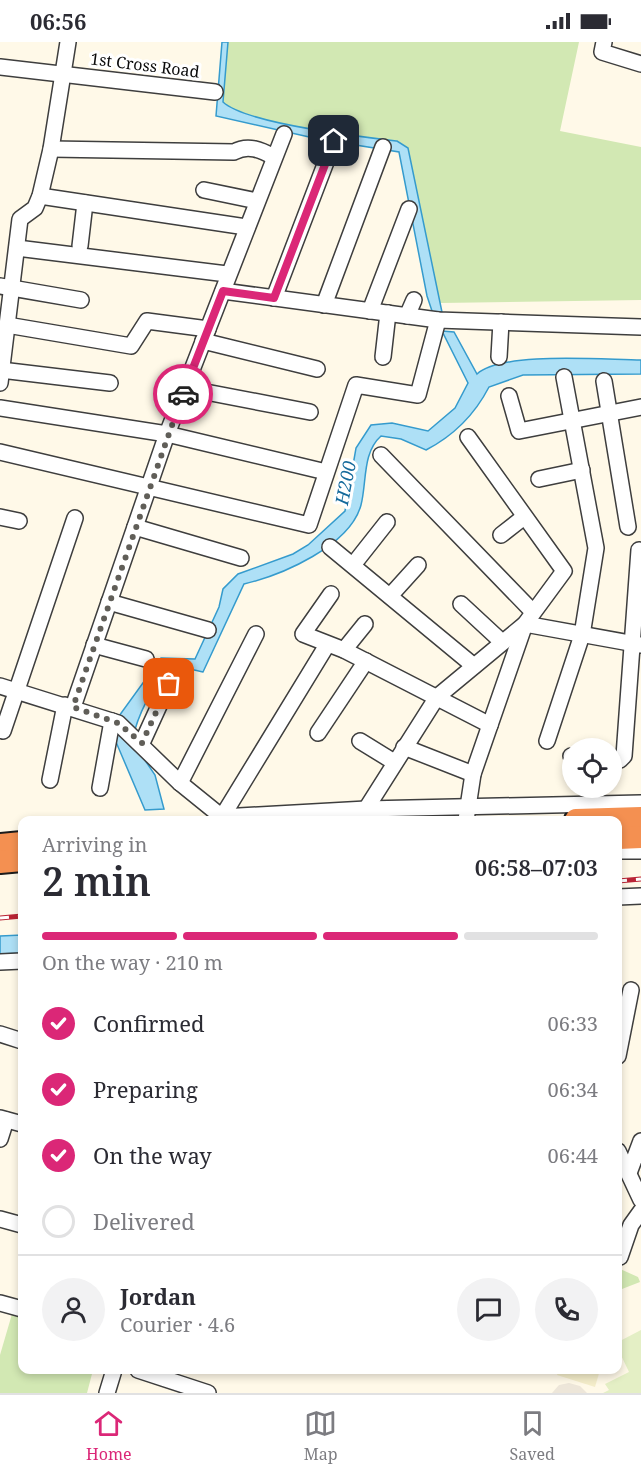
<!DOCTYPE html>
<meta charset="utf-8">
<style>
:root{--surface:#fff;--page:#f2f2f3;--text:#2b2b33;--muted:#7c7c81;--line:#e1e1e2;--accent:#db2777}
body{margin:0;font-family:"Noto Serif",serif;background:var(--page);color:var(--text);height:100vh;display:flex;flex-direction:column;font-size:22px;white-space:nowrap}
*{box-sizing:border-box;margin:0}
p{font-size:20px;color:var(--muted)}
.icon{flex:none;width:33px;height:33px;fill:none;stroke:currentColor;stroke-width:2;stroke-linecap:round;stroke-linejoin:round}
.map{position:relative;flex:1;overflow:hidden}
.details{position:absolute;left:18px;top:774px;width:604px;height:558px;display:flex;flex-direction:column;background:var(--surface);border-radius:12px;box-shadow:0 3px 9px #0003}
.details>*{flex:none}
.controls{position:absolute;left:562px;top:696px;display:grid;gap:12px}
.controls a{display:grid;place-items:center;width:60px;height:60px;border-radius:50%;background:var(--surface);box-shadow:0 3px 9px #0003;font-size:30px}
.pin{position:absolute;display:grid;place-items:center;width:51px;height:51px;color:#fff;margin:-26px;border-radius:12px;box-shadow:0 3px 9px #0006}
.courier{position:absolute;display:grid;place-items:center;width:60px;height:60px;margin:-30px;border:4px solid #db2777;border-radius:50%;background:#fff;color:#222;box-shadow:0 2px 8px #0007}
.summary em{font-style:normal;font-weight:600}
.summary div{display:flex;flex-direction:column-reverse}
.summary{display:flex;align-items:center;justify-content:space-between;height:102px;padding:0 24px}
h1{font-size:39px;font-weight:600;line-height:45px}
.bar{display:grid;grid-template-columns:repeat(4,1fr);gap:9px 6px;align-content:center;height:72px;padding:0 24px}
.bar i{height:8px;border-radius:4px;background:var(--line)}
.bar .active{background:var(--accent)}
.bar p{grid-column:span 4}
.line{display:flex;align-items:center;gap:15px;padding:0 24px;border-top:2px solid var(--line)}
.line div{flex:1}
.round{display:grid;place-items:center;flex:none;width:63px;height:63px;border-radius:32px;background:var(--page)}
ol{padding:0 24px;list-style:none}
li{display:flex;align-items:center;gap:18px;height:66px}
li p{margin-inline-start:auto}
li .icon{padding:6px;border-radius:50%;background:var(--accent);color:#fff;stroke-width:4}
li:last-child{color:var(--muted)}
li i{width:33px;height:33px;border:3px solid var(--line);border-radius:50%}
.status{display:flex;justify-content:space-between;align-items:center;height:42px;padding:0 30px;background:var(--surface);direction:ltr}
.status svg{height:16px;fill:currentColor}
.tab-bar{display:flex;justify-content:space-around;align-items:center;height:84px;border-top:2px solid var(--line);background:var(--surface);font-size:16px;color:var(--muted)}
.tab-bar a{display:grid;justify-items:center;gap:3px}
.tab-bar .active{color:var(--accent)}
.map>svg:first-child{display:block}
.farmland{fill:#f4edca}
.green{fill:#d2e8b3}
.pitch{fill:#e4efc5}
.plaza{fill:#ede6d9}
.water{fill:#aee0f6;stroke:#359bcd;stroke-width:1.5}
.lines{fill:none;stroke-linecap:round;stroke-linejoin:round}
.minor-casing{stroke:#3e3e3e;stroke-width:18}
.highway-casing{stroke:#1c1c1c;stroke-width:26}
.minor{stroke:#fff;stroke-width:15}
.highway{stroke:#f49051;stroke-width:22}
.rail-casing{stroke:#ba2435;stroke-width:5}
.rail{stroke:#fff;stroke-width:3;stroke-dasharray:9;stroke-linecap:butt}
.done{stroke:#605e58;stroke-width:6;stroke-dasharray:0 10.8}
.route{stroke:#db2777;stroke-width:8}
.labels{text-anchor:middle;stroke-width:6;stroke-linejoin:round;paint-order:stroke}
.street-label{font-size:16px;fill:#0b0b0b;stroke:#fff}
.water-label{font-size:18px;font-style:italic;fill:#156a9b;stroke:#fff}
</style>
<div class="status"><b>06:56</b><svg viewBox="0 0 49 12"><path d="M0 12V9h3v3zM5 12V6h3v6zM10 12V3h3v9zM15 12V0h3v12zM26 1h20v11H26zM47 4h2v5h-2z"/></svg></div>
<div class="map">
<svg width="641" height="1351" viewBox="0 0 641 1351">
<rect width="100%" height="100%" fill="#fff9e8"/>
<polygon class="farmland" points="559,1328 600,1328 595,1345 557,1333"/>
<g class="green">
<path d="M228,0H579L560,89L641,105V258L440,261L425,192L397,99C361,95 247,82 223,60Z"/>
<polygon points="618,1226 638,1235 640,1240 622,1247 618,1273"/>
<polygon points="12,1272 22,1276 22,1328 93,1328 87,1351 0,1351 0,1313"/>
</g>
<polygon class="pitch" points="641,1288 641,1351 603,1351 609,1348 605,1342 629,1330 618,1307 618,1300"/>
<polygon class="plaza" points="569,1341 580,1344 587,1351 552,1351 559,1343"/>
<g class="water">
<path d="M222,0H228L223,60C247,82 362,95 397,99L408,106L443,275L433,272L427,254L399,110L318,97L216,74Z"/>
<path d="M442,289L454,290L477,332C502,309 605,318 641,318V332L523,333L489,345C475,372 453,394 426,408L401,397L381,394C362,411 367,440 361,463C350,504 282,533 244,542L203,630C193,628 185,625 175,628C153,634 136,680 132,699L155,733L164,767L145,768L116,700L119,674L161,616L195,617L219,565L223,547L238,532L293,512L308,503L345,469L356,406L371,383L392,381L428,389L455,366L468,341Z"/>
<polygon points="22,893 22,911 0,912 0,894"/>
</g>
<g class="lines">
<defs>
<g id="minor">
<polyline points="604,0 602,10 641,22"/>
<polyline points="0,25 215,50"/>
<path d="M51,107L234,110C248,102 261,108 274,115"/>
<polyline points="204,148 257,159"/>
<polyline points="40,154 246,185"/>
<polyline points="80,204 85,161"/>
<polyline points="17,206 227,232"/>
<polyline points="0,244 81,258"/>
<polyline points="223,249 438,278 641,285"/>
<polyline points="274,256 334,99"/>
<polyline points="324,263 383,105"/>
<polyline points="370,269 409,167"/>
<polyline points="407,274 414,258"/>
<polyline points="7,283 131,304 147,279 208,287"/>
<polyline points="203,299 317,327"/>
<polyline points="383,315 388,271"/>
<polyline points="499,315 501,280"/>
<polyline points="1,328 110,341"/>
<polyline points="604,339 628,485"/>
<polyline points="0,341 20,177 35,166 40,154 51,107 68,0"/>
<polyline points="185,346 310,370"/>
<polyline points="509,354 519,389 641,365"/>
<polyline points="0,366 167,392 326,430"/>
<polyline points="0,410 309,483 356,343 418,353 438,278"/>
<polyline points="381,413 533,570"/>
<polyline points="539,437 582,428"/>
<polyline points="0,475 19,479"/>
<polyline points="135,485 241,516"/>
<polyline points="501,493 524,475"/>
<polyline points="330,505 474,624"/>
<polyline points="353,523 387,480"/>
<polyline points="331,552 303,592 344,608 490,683"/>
<polyline points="390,554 418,523"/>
<polyline points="109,560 208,588"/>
<polyline points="461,562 502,600"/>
<polyline points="94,603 146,617"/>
<polyline points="344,608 365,582"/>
<polyline points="0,644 118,681 180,741 222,775"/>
<polyline points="73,665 167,392 284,92"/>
<polyline points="3,689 75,476"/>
<polyline points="318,691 366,619"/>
<polyline points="360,699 394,720"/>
<polyline points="547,699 582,593 596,506 564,335"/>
<polyline points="142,701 169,642"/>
<polyline points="404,705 473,732"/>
<polyline points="571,714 573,714"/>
<polyline points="612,719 620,718 624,714 639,508"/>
<polyline points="50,738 65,663"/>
<polyline points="180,741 256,592"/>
<polyline points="100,746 112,679"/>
<polyline points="366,767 437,655 525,582 564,529 468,395"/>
<polyline points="222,775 366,767 641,761"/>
<polyline points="222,775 327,603"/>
<polyline points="466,778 473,732 525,582 641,603"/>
<polyline points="618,809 641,809"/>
<polyline points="618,855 641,854"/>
<polyline points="0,920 22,919"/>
<polyline points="0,992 22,999"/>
<polyline points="618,1014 631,948"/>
<polyline points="0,1076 22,1082"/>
<polyline points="0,1097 6,1078"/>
<polyline points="618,1109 641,1158"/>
<polyline points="629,1131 641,1099"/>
<polyline points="0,1177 22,1183"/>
<polyline points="620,1215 631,1183 641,1169"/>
<polyline points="0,1261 22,1267"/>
<polyline points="138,1328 208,1351"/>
<polyline points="107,1351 114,1328"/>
</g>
<g id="highway">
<polyline points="576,778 641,776"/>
<polyline points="618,796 641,795"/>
<polyline points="0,803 22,801"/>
<polyline points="0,820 22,818"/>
</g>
</defs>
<use href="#minor" class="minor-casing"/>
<use href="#highway" class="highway-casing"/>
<use href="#minor" class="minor"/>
<use href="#highway" class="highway"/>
<defs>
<g id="rail">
<polyline points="618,839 641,837"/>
<polyline points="0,876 22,874"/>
</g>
</defs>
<use href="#rail" class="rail-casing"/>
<use href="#rail" class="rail"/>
</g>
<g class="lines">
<polyline class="done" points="169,642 142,701 118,681 73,665 183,352"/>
<polyline class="route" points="183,352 223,249 274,256 334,99"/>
</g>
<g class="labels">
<g class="street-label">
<text transform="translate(145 23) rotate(7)" y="6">1st Cross Road</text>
</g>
<g class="water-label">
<text transform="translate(346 441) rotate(-79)" y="6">H200</text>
</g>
</g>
</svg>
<div class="controls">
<a><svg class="icon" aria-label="locate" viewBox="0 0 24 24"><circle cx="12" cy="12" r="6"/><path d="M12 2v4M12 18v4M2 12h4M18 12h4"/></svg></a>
</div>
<div class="pin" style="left:169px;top:642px;background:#ea580c"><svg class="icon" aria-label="bag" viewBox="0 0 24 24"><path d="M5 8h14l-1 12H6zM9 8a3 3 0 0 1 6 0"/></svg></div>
<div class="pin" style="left:334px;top:99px;background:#1f2937"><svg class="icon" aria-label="home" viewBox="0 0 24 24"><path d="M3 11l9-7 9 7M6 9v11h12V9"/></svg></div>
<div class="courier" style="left:183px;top:352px"><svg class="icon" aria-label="car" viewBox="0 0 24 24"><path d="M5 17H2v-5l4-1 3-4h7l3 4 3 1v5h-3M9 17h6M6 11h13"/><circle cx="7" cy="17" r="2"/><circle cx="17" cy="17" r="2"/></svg></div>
<section class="details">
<div class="summary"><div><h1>2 min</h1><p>Arriving in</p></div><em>06:58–07:03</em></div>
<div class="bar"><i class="active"></i><i class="active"></i><i class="active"></i><i></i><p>On the way · 210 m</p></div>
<ol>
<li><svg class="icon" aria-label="check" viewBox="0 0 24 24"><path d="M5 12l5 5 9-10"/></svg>Confirmed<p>06:33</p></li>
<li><svg class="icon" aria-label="check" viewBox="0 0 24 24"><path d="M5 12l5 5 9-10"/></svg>Preparing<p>06:34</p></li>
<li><svg class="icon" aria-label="check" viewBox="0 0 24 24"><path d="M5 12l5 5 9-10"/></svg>On the way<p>06:44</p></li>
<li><i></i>Delivered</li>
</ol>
<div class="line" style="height:108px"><a class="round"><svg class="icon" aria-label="person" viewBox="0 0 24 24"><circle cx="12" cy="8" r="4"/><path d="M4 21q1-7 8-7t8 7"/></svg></a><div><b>Jordan</b><p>Courier · 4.6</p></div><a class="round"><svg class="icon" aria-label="chat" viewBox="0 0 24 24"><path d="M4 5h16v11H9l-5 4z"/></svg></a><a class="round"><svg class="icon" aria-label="phone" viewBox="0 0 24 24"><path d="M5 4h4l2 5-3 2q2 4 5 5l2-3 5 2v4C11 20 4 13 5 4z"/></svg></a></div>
</section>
</div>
<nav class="tab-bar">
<a class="active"><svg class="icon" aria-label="home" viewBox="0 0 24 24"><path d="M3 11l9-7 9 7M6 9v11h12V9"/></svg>Home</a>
<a><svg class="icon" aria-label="map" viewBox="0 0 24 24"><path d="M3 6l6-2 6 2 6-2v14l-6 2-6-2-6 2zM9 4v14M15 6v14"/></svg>Map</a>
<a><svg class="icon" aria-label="saved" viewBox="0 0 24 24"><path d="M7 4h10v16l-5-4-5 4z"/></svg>Saved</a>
</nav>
